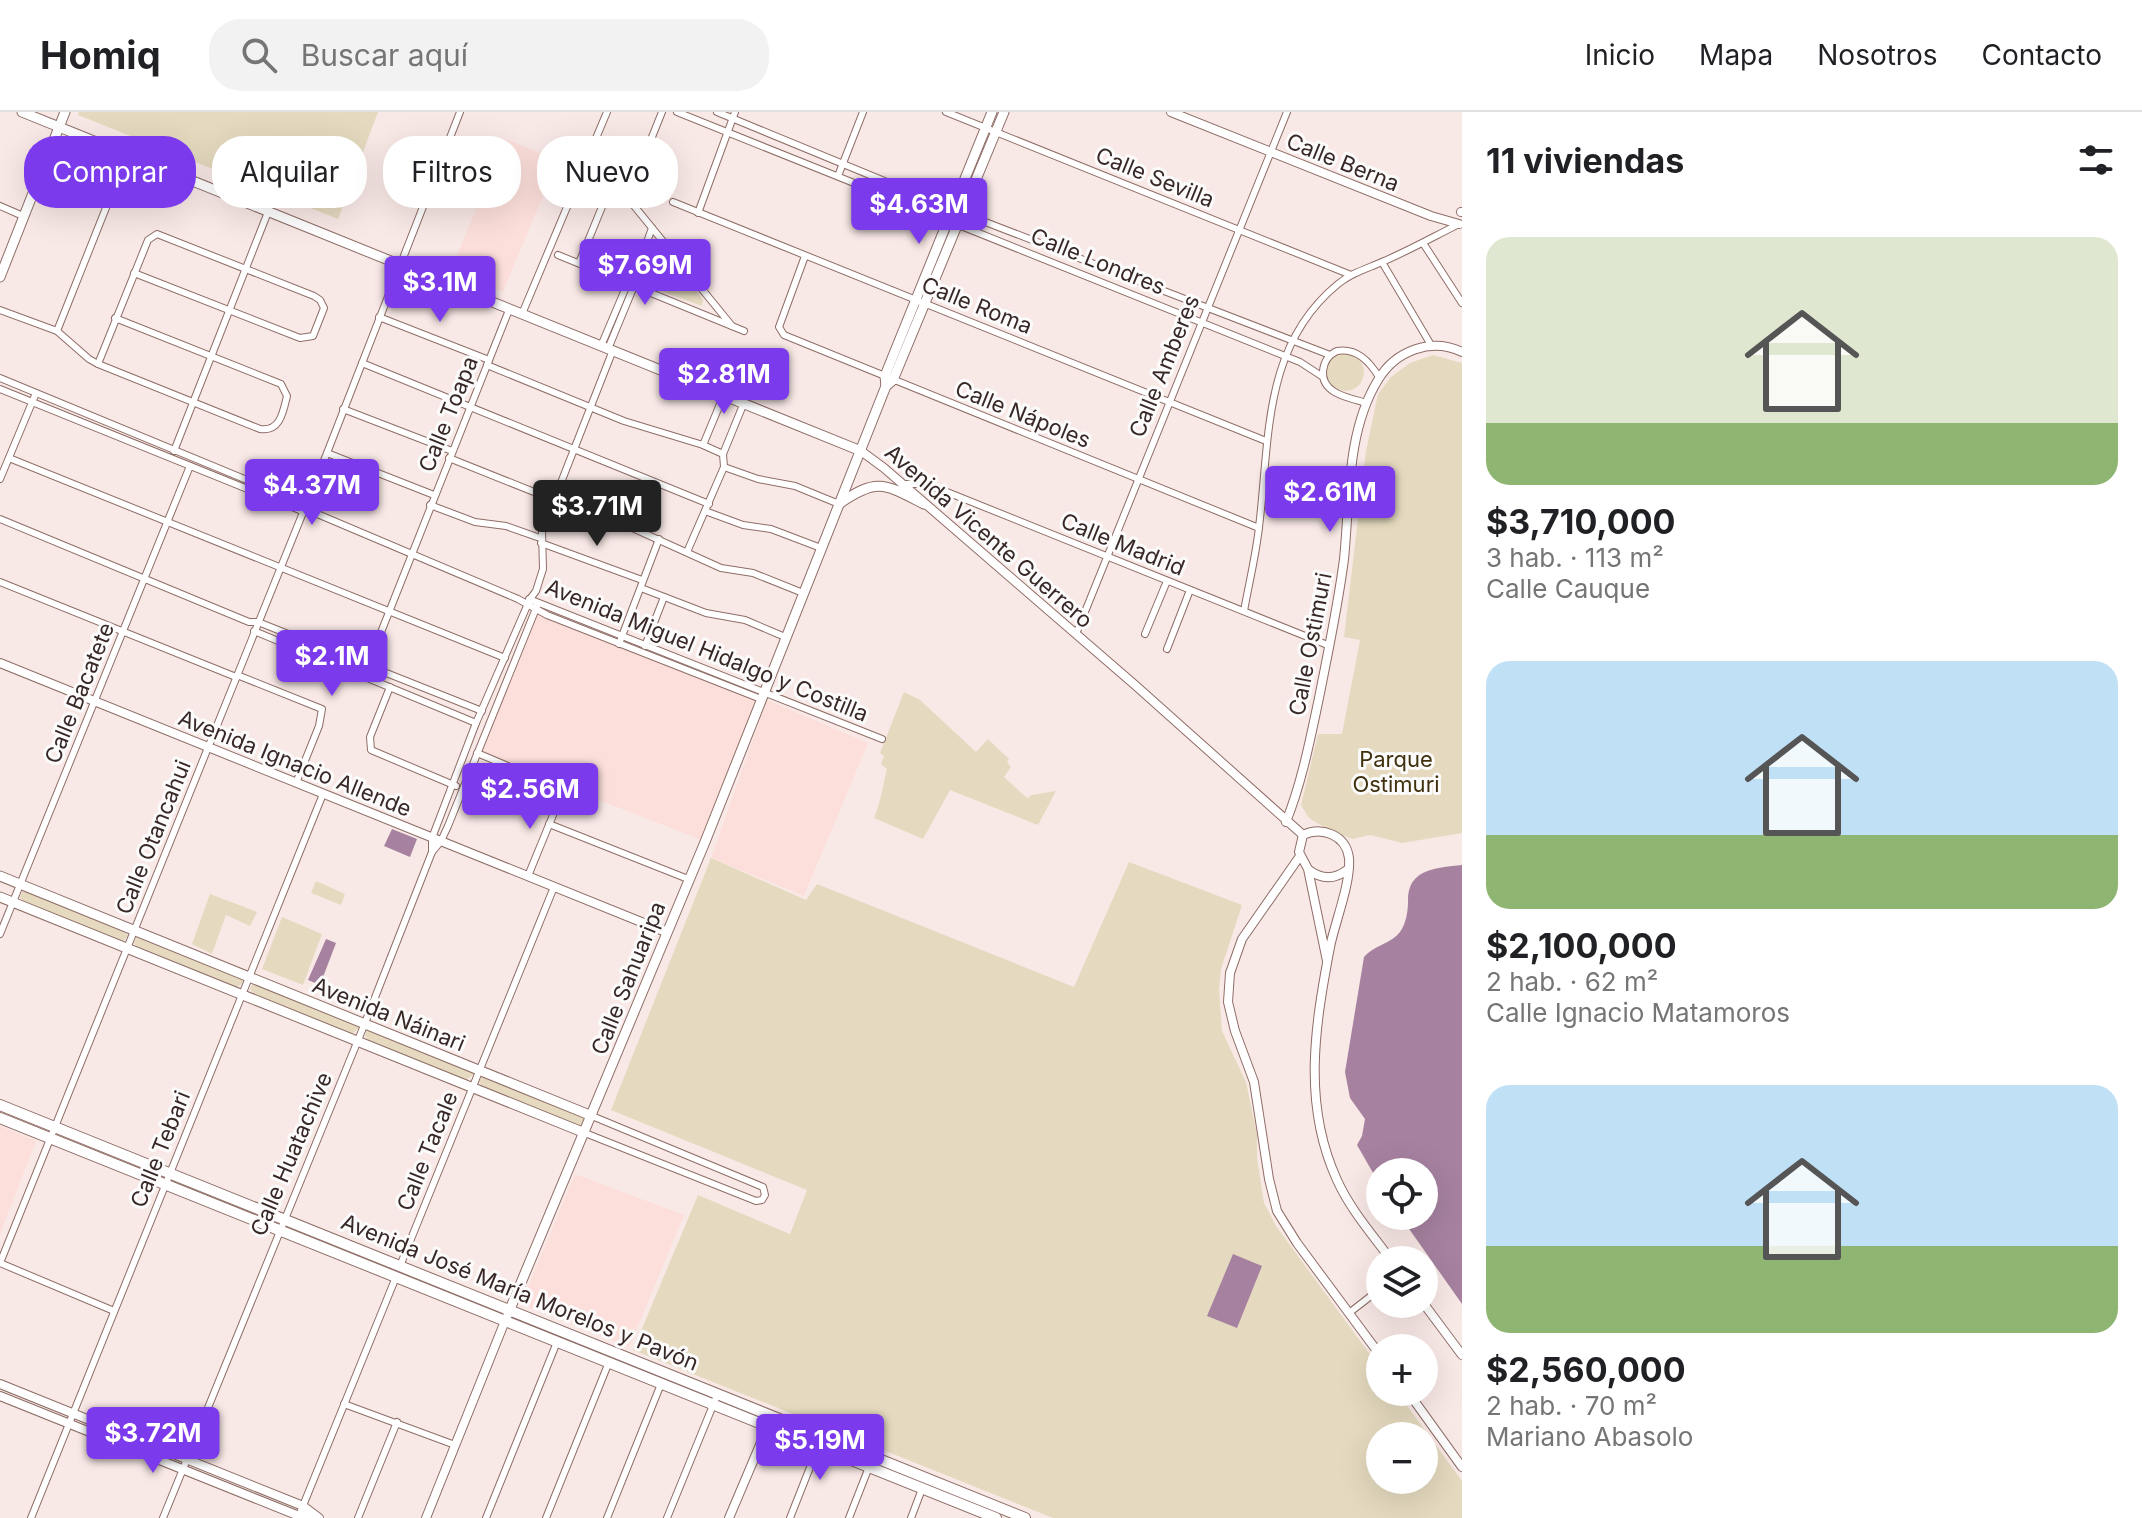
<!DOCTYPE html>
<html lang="es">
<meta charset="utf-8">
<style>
:root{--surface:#fff;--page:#f2f2f2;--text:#202124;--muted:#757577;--line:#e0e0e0;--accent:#7c3aed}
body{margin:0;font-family:Inter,sans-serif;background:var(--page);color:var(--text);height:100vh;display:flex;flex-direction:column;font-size:30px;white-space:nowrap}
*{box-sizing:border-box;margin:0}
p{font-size:26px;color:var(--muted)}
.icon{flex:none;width:44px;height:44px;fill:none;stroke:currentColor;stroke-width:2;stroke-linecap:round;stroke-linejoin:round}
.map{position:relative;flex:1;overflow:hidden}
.side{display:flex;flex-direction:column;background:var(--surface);width:680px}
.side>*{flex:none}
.top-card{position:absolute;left:24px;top:24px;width:760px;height:72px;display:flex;gap:16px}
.fabs{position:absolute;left:1366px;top:1046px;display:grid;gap:16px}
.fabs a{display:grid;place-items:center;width:72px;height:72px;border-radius:50%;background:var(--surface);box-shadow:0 8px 32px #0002;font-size:40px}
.price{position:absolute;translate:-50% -68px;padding:0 18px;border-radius:8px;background:var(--accent);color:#fff;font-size:26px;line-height:52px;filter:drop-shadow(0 2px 4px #0008)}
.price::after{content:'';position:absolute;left:50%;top:48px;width:24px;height:18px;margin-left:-12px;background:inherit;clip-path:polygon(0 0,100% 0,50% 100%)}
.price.current{background:#222;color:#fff}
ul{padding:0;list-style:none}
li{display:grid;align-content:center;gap:16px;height:424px;padding:0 24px}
li span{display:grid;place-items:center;height:248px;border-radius:24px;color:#555}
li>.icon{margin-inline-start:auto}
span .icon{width:144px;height:144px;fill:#fffc;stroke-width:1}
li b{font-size:34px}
h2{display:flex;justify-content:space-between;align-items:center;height:96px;padding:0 24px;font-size:34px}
.chip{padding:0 28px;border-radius:32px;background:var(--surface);box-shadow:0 8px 32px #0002;font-size:28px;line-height:72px}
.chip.current{background:var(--accent);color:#fff}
header{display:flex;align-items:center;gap:48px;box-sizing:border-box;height:112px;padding:0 40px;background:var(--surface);border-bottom:2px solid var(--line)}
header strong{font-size:38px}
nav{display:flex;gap:44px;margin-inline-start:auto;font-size:28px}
.search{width:560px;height:72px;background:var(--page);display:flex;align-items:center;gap:20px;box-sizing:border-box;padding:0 28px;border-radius:32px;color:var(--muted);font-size:30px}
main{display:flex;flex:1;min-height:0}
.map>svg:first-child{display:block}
.built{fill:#fcdfda}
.green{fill:#e5dabf;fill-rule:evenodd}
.water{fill:#a682a0}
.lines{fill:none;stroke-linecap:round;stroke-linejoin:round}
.minor-casing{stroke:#8f6d67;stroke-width:8}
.tertiary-casing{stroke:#8f6d67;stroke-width:10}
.secondary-casing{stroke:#8f6d67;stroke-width:11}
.primary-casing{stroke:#8f6d67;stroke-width:12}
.minor{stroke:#fff;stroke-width:6}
.tertiary{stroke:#fff;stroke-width:8}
.secondary{stroke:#fff;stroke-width:9}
.primary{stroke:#fff;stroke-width:10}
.labels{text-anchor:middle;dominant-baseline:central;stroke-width:6;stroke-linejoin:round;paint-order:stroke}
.street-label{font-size:22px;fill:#372826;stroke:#fbfbfb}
.park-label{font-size:22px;fill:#3f310d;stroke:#fbfbfb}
</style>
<header>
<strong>Homiq</strong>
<div class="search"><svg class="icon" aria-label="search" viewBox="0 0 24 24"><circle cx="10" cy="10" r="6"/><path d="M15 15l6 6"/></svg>Buscar aquí</div>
<nav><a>Inicio</a><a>Mapa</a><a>Nosotros</a><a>Contacto</a></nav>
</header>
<main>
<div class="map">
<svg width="1462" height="1406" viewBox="0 0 1462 1406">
<rect width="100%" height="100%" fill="#f9e9e6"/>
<g class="built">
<path d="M505 27 558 48 503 180 451 158Z"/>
<path d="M530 493 750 586 763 581 704 729 481 642 535 509Z"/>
<path d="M767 588 868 631 804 784 711 746Z"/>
<path d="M0 1014 36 1029 0 1122Z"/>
<path d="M575 1062 684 1103 629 1235 521 1192Z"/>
</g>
<g class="green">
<path d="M79 0H378L338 107 78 3Z"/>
<path d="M657 129 703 188 702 194 641 172Z"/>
<circle cx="1345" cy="260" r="19"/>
<path d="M1433 243 1462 251V721L1402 731 1370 723 1353 727 1332 720 1309 706 1301 693 1318 622H1342L1360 528 1344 525 1366 339 1378 282 1391 265 1410 251Z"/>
<path d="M904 580 920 588 976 640 988 627 1009 647 1007 650 1011 655 1004 665 1027 686 1032 683 1056 679 1038 713 950 678 923 727 874 706C881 689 883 673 887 657L881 652 884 644 880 641Z"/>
<path d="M711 746 806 788 817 772 1074 875 1129 750 1242 793 1221 857 1219 878 1222 919 1246 970 1257 1023V1046L1264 1091 1276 1114 1380 1256V1280H1397L1462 1369V1406H1053L633 1238 698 1083 790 1122 807 1078 611 998ZM1380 1324H1424V1368H1380Z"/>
<path d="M316 769 345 782 341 793 311 781Z"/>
<path d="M26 779 123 818 129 824 122 830 24 791 20 785 22 780Z"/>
<path d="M210 782 257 800 250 814 226 803 212 842 192 832Z"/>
<path d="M282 805 322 822 303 873 262 857Z"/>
<path d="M141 824 242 867 244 870 236 876 138 837 134 831 137 825Z"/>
<path d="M253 871H256L358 913 359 916 352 922 343 920 254 883 250 877Z"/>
<path d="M371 917 472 959 474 962 466 968 458 966 369 929 365 924 367 918Z"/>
<path d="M485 964 587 1006 586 1013 581 1015 483 976 479 970 482 965Z"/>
</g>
<g class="water">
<path d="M392 717 417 727 410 745 384 734Z"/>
<path d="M1462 753V1192L1400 1104H1424V1060H1380V1073L1357 1033 1362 1024 1365 1007 1350 986 1345 960 1364 845C1374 833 1391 832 1400 820 1406 812 1408 799 1408 790 1407 756 1437 756 1462 753Z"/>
<path d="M326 827 336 831 320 873 308 868Z"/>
<path d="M1233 1142 1262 1154 1237 1216 1207 1204Z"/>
</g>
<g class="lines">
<defs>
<g id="minor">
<path d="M677 0 1300 250 1323 265"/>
<path d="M717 0 962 101 1330 243"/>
<path d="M946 0 1351 163"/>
<path d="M642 50 662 0"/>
<path d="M604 54 613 68 732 214"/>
<path d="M838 64 863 0"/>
<path d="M673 90 1266 329"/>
<path d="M0 94 23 104"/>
<path d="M698 101 735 0"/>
<path d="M1423 131 1462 191"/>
<path d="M558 143 744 219"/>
<path d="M805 144 779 215 784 223 1259 416"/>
<path d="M1382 150 1431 233"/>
<path d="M579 151 613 68"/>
<path d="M0 198 57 219 89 247 98 252 260 317C280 320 283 301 287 284L281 272 115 206"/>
<path d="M522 202 607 0"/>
<path d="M379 205 489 248"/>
<path d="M57 219 127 43"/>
<path d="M601 234 629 168"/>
<path d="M608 237 634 174 635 163 652 116"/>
<path d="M362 251 709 392"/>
<path d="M98 252 148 128 157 122 314 184 320 188 324 196 313 224 300 226 134 161"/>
<path d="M487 253 624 309 703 333 723 342"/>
<path d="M0 266 305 392 315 401"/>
<path d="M0 277 302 399 315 401 518 487 547 503 761 587"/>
<path d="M1367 291C1350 286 1321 282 1323 259 1324 249 1328 243 1337 239 1357 236 1369 249 1379 265"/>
<path d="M343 297 452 339"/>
<path d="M703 333 723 285"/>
<path d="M174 339 268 100"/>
<path d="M327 341 434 383"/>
<path d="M9 346 505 546"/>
<path d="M449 346 554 388"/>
<path d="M724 355 758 367 795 374 839 392"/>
<path d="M0 367 36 281"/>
<path d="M901 372H922L942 378 1330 534"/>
<path d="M557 382 721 456 753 461 803 481"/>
<path d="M430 393 475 410 506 414 540 426"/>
<path d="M705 399 743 413 771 417 821 436"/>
<path d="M0 407 249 510H258L482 599"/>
<path d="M541 431 642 468"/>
<path d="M687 440 724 355 723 342 743 293"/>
<path d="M0 470 236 565"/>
<path d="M641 476 706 501 745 508 785 525"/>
<path d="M529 487 882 627"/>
<path d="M1244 499C1249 471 1256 443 1259 415 1270 328 1262 234 1338 172 1351 161 1366 157 1382 150 1408 139 1433 125 1459 112"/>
<path d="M254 519 476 611"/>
<path d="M1076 522 1287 0"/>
<path d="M1145 522 1167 469"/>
<path d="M619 532 659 427"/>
<path d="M645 534 664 485"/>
<path d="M1167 537 1190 478"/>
<path d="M368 553 509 198"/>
<path d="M237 563 322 597 319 614 296 671"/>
<path d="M390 575 370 625 371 638 456 674"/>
<path d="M477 641 560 676V686L528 764"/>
<path d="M549 712 688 767"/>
<path d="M432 740 441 729 448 714 537 494"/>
<path d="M0 822 190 354"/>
<path d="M585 1021 756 1089 762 1088 765 1083 763 1075 592 1004"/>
<path d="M0 1151 327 341 460 0"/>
<path d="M0 1151 114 1199"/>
<path d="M400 1154 554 775"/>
<path d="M1349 1201 1380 1177"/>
<path d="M344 1292 455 1333"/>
<path d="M31 1406 323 682"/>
<path d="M163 1406 365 911 432 740V726L476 611 530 487 536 479 543 457 542 419 613 238"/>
<path d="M298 1406 396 1165"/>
<path d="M358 1406 397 1310"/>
<path d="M486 1406 557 1230"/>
<path d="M546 1406 609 1250"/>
<path d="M607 1406 661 1272"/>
<path d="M667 1406 718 1281"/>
<path d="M790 1406 818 1335"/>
<path d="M849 1406 869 1355"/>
<path d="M911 1406 922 1377"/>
</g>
<g id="tertiary">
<path d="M1171 0 1431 104 1459 112"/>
<path d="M1461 100H1462"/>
<path d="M861 339 884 356 1135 573 1303 723"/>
<path d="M0 551 666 820"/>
<path d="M1286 710C1302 670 1310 628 1319 586 1328 540 1338 494 1344 447 1350 389 1346 320 1378 268 1395 239 1431 225 1462 240"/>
<path d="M1300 744 1242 827 1230 861 1228 890 1235 919 1254 970 1269 1067 1277 1099 1297 1131 1380 1243"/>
<path d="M1309 758C1321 767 1334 768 1347 758"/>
<path d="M1327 849 1308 757 1299 740 1303 723C1322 714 1346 723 1349 746 1351 771 1335 810 1330 835 1315 914 1302 992 1337 1068 1350 1097 1372 1122 1391 1148"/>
<path d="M1424 1192 1462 1243"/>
<path d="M0 1272 303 1394 319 1406"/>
<path d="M1408 1280 1462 1355"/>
<path d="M0 1284 299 1404 312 1403"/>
<path d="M426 1406 505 1209"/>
<path d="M729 1406 768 1314"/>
</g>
<g id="secondary">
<path d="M22 0 861 339"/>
<path d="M0 165 65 0"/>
<path d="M886 274 885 264 891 249 992 0"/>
<path d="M839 392C877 365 885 372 924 392"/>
<path d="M0 764 592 1004"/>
<path d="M0 785 585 1021"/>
<path d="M508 1202 705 730 886 274 893 268 1004 0"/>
</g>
<g id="primary">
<path d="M0 993 1025 1406"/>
<path d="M0 1006 996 1406"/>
</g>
</defs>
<use href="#minor" class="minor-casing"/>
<use href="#tertiary" class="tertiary-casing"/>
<use href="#secondary" class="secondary-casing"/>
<use href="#primary" class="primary-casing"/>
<use href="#minor" class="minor"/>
<use href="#tertiary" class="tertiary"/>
<use href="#secondary" class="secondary"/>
<use href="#primary" class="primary"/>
</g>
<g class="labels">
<g class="street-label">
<text transform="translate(1343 50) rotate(22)">Calle Berna</text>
<text transform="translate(1155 65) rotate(22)">Calle Sevilla</text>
<text transform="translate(1098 149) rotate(22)">Calle Londres</text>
<text transform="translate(977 193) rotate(22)">Calle Roma</text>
<text transform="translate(1164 254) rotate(-68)">Calle Amberes</text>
<text transform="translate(448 302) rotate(-68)">Calle Toapa</text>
<text transform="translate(1023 302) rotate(22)">Calle Nápoles</text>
<text transform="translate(989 424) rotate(41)">Avenida Vicente Guerrero</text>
<text transform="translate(1123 432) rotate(22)">Calle Madrid</text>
<text transform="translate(1310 532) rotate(-79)">Calle Ostimuri</text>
<text transform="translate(707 538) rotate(22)">Avenida Miguel Hidalgo y Costilla</text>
<text transform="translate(79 581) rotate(-68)">Calle Bacatete</text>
<text transform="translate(295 651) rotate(22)">Avenida Ignacio Allende</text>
<text transform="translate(153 725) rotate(-68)">Calle Otancahui</text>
<text transform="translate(628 866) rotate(-68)">Calle Sahuaripa</text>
<text transform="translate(389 902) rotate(22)">Avenida Náinari</text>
<text transform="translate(160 1037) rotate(-68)">Calle Tebari</text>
<text transform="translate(427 1039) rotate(-68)">Calle Tacale</text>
<text transform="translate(291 1042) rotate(-67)">Calle Huatachive</text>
<text transform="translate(520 1180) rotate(22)">Avenida José María Morelos y Pavón</text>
</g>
<g class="park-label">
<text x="1396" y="647">Parque<tspan x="1396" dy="25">Ostimuri</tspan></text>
</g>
</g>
</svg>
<div class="fabs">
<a><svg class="icon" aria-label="locate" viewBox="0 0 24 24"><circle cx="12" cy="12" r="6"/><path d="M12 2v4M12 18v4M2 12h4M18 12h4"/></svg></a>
<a><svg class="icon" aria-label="layers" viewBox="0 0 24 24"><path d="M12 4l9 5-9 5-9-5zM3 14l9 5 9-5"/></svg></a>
<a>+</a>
<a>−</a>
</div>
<b class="price" style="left:919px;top:134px">$4.63M</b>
<b class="price" style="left:645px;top:195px">$7.69M</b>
<b class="price" style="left:440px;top:212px">$3.1M</b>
<b class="price" style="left:724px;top:304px">$2.81M</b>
<b class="price" style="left:312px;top:415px">$4.37M</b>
<b class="price" style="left:1330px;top:422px">$2.61M</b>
<b class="price current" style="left:597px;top:436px">$3.71M</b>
<b class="price" style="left:332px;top:586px">$2.1M</b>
<b class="price" style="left:530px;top:719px">$2.56M</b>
<b class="price" style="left:153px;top:1363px">$3.72M</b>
<b class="price" style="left:820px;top:1370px">$5.19M</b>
<div class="top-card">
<a class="chip current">Comprar</a>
<a class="chip">Alquilar</a>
<a class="chip">Filtros</a>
<a class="chip">Nuevo</a>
</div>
</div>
<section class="side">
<h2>11 viviendas<svg class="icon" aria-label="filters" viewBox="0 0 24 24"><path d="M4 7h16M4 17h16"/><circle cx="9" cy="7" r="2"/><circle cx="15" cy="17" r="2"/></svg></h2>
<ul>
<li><span style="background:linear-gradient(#dfe7d0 75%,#8fb573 0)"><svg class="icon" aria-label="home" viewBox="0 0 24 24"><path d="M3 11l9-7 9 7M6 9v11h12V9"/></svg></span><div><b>$3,710,000</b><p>3 hab. · 113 m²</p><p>Calle Cauque</p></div></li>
<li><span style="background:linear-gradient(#bfe0f5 70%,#8fb573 0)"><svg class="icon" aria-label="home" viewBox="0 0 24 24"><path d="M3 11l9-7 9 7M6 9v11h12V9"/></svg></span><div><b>$2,100,000</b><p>2 hab. · 62 m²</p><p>Calle Ignacio Matamoros</p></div></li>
<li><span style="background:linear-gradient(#bfe0f5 65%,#8fb573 0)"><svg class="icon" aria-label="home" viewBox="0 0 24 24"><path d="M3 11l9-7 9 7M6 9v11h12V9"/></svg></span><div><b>$2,560,000</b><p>2 hab. · 70 m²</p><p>Mariano Abasolo</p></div></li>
</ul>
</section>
</main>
